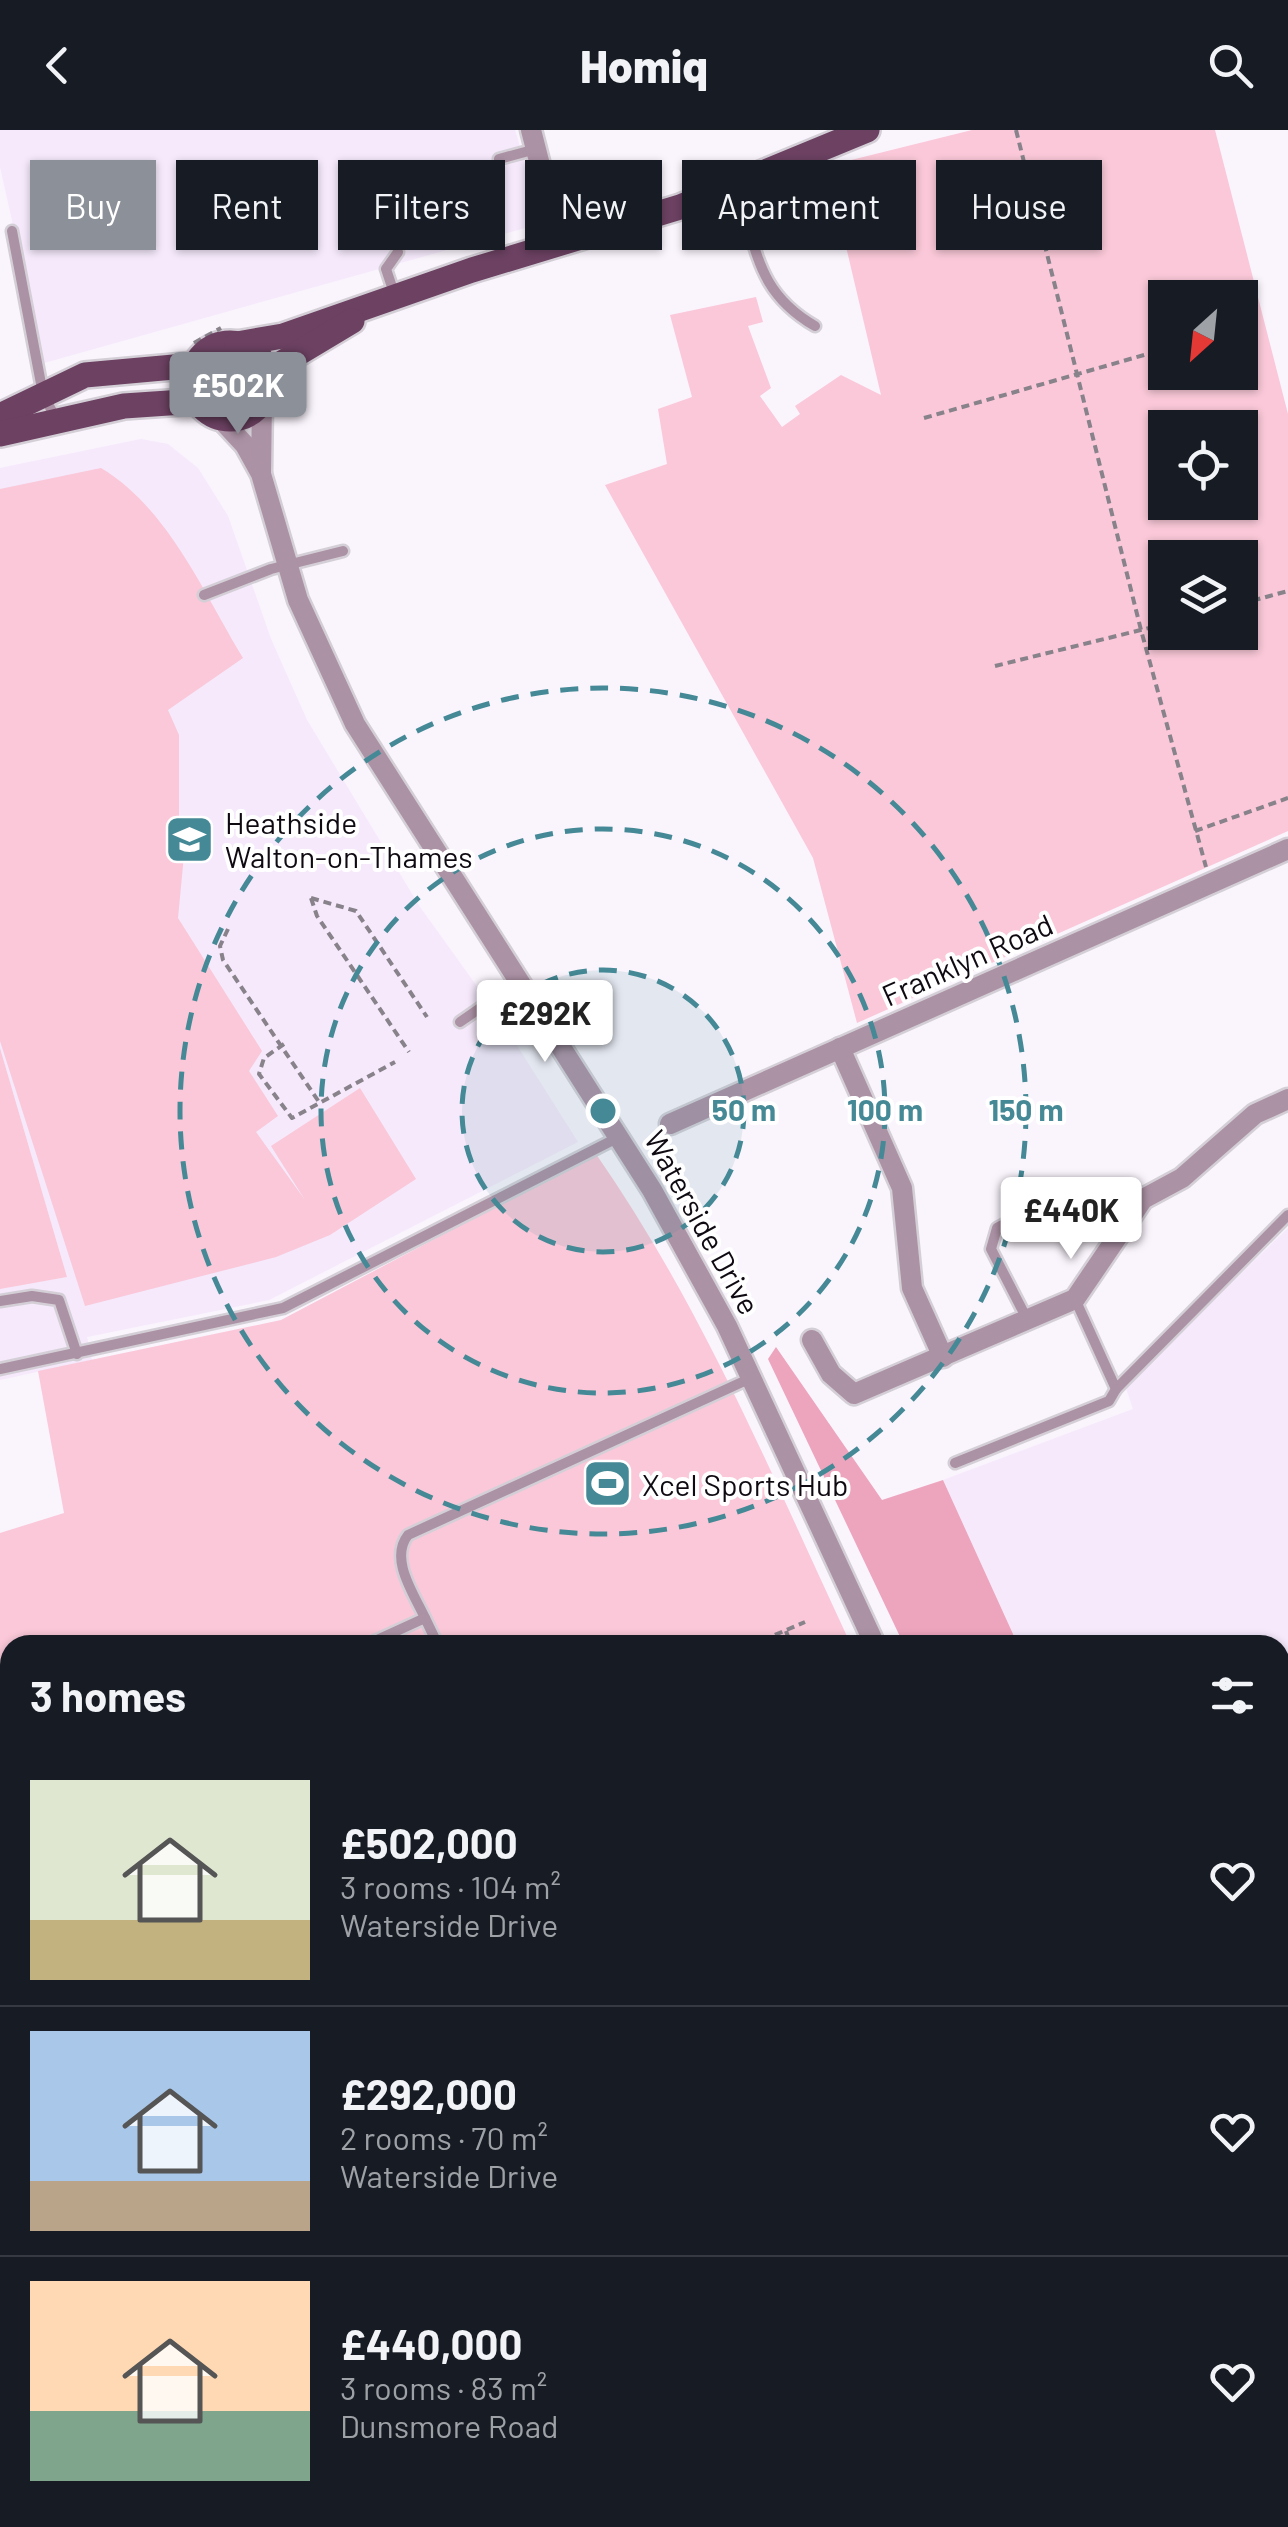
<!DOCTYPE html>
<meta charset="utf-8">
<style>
:root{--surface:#171b24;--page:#20242c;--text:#f1f3f6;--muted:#9ea1a6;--line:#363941;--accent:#8c9099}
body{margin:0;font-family:Barlow,sans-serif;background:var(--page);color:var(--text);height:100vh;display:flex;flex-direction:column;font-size:38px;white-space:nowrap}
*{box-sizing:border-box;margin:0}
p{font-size:32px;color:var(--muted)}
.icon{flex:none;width:55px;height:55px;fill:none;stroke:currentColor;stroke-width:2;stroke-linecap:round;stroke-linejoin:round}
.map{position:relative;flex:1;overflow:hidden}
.details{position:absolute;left:0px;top:1505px;width:1290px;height:892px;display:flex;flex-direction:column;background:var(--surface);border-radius:30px 30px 0 0;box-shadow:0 2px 8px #0004}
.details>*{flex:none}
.top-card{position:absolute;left:30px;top:30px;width:1230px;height:90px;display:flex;gap:20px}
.needle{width:65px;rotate:207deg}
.buttons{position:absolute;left:1148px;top:150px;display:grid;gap:20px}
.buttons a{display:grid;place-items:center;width:110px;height:110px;border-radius:0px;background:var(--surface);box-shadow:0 2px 8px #0004;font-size:50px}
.price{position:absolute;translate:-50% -85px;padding:0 22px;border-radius:10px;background:#fff;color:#222;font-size:32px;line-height:65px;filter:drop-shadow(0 2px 5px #0008)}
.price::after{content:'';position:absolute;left:50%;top:60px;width:30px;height:22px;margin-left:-15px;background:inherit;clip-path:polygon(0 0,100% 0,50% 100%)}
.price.current{background:var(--accent);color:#fff}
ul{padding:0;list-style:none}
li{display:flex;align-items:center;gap:30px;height:250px;padding:0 30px}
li+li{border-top:2px solid var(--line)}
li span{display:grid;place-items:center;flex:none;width:280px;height:200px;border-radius:0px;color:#555}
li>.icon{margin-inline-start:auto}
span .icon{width:120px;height:120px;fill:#fffc;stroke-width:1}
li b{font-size:42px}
h2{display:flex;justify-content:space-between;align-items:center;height:120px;padding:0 30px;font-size:42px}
.tag{padding:0 35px;border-radius:0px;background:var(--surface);box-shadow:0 2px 8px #0004;font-size:35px;line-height:90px}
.tag.current{background:var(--accent);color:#fff}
header{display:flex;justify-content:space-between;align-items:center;height:130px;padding:0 30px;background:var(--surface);font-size:45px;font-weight:800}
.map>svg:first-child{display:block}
.built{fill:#f5e9fb}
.green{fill:#fac8d8;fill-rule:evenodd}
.forest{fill:#eda5bd}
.water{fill:#8b9ad6;stroke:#666f9b;stroke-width:2.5}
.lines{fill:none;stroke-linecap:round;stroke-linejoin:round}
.lane-casing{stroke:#d4cfd7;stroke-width:15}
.street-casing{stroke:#d4cfd7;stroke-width:25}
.primary-casing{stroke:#d4cfd7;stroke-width:30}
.path{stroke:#88828a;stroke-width:4;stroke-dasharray:8 5;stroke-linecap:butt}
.lane{stroke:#ac92a5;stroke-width:10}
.street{stroke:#ac92a5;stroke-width:20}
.primary{stroke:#6c4162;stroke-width:25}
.ring{fill:none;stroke:#448995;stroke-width:5;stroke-dasharray:18 12}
.labels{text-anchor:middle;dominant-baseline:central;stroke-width:8;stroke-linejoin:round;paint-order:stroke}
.poi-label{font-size:30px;fill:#0f0a11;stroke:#fff;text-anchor:start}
.street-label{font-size:30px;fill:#0f0a11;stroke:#fff}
.centre{fill:#448995;stroke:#fff;stroke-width:5}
.ring-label{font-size:30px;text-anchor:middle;font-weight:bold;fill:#448995;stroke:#fff;stroke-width:8;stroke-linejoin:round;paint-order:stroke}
</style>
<header><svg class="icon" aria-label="back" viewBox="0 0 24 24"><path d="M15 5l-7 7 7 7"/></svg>Homiq<svg class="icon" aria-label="search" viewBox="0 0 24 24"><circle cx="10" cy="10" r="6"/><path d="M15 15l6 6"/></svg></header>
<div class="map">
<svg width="1288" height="2397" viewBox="0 0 1288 2397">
<rect width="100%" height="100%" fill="#faf4fd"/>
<g class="built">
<path d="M0 0H515L543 93 44 233 0 37Z"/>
<path d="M141 309 168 314 198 338 228 386 271 509 307 590 420 777 499 887 578 1012 269 1170 87 1207 92 1230 0 1250V1158L67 1147 0 918V338Z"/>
<path d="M1288 1098V1874L1280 1879V1515H1018L943 1350 1133 1279 1125 1255Z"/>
<path d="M1280 2221 1288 2237V2350L1280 2354Z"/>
<path d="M1012 2388H1201L1179 2397H1018Z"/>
</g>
<g class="green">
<path d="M972 0H1215L1288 284V701L857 893 813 728 605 355 667 334 658 279 692 267 670 185 756 167 763 192 748 196 771 258 760 266 782 297 800 284 795 276 841 245 881 265 827 36ZM1165 168H1240V242H1165ZM1165 298H1240V372H1165ZM1165 428H1240V502H1165Z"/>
<path d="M101 338C168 378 203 462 243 528L168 580 179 605V696L184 725 178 788 262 921 249 941 278 986 256 1002 305 1070 271 1016 360 958 416 1049 330 1105 276 1127 85 1176 0 911V359Z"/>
<path d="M0 918 67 1147 0 1159Z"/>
<path d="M596 1024C702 1176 773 1348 851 1515H10V2388H328L300 2397H0V1403L64 1383 38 1241 281 1190Z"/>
<path d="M395 2388H469L454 2396H402Z"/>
</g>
<g class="forest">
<path d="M776 1217 882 1370 943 1350 1018 1515H904L768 1229Z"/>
<path d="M469 2388H548L533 2397H402L454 2396Z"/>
</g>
<g class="water">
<path d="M1288 1933V2141H1280V1938Z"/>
<path d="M1288 2355V2397H1189L1211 2388H1280V2358Z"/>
<path d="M548 2388H808L794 2397H533Z"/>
</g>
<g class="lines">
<defs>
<g id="lane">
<path d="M499 29 536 19"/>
<path d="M735 55C758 115 753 160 815 196"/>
<path d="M12 101 43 264 57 291"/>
<path d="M395 166 386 139 398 122"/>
<path d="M204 465 271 439 343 421"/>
<path d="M460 892 519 851"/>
<path d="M1023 1084 997 1098 991 1119 1027 1189"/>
<path d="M1075 1169 1116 1259 1288 1085"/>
<path d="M0 1171 32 1166 59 1170 77 1224"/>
<path d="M0 1239 283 1178 621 1006"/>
<path d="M955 1333 1109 1271 1116 1259"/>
<path d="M425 1488C414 1464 389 1429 408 1405L751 1248"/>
<path d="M366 1515 425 1488 438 1515"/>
<path d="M1280 1851 1288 1846"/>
<path d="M1106 2388 1110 2397"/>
</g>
<g id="street">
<path d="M531 0 560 113"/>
<path d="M219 287 245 315 261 344 298 470 355 594 652 1060 727 1196 875 1515"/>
<path d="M261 342 262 271"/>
<path d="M840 918 902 1058 912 1158 943 1227"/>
<path d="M670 994 1288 719"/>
<path d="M812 1210 831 1244 854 1264 1075 1169 1143 1069 1182 1048 1255 984 1288 969"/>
<path d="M326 2397 354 2388"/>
</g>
<g id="primary">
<circle cx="230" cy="251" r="38"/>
<path d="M237 214 283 206 472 140 680 77 867 0"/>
<path d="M267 242 352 191"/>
<path d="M0 286 85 245 196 235"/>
<path d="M0 304 124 276 198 271"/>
</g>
</defs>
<use href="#lane" class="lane-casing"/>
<use href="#street" class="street-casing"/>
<use href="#primary" class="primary-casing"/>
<g class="path">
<path d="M1016 0 1141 500 1206 737"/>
<path d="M194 213 221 198"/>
<path d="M283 277 290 253"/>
<path d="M924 288 1165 219"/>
<path d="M1240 474 1288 461"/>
<path d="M995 536 1165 494"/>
<path d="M1195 701 1288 668"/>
<path d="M311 768 317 786 409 922"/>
<path d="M311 768 356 781 427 887"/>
<path d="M228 799 220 816 223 830 319 972"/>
<path d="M284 914 264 928 259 944 292 988 395 932"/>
<path d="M786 1501 791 1515"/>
<path d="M763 1510 805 1492"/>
<path d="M1280 1887 1288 1882"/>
<path d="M1280 1922 1288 1918"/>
<path d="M171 2388 175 2397"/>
<path d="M1012 2388 1018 2397"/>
<path d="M527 2397 540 2388"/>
<path d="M909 2397 921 2388"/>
</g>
<use href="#lane" class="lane"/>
<use href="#street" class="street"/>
<use href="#primary" class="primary"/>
</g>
<circle cx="603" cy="981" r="141" fill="#448995" fill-opacity=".12"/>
<g class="ring">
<circle cx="603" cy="981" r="141"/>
<circle cx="603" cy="981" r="282"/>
<circle cx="603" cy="981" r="423"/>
</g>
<defs>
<symbol id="school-square" viewBox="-11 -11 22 22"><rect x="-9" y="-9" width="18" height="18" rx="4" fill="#448995" stroke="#fff"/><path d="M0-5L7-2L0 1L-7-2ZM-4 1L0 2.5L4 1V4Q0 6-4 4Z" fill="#fff"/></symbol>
<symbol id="stadium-square" viewBox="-11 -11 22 22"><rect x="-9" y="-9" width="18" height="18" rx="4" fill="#448995" stroke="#fff"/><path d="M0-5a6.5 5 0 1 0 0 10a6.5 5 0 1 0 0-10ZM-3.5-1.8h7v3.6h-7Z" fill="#fff"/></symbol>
</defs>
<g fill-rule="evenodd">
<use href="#school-square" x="162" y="682" width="55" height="55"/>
<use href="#stadium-square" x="580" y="1326" width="55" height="55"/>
</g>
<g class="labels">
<g class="poi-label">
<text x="225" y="692">Heathside<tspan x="225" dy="34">Walton-on-Thames</tspan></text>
<text x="642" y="1354">Xcel Sports Hub</text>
</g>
<g class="street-label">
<text transform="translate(967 829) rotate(-24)">Franklyn Road</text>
<text transform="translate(703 1092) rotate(61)">Waterside Drive</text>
</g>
</g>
<circle cx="603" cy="981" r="15" class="centre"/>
<g class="ring-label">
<text x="744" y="991">50 m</text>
<text x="885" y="991">100 m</text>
<text x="1026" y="991">150 m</text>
</g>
</svg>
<div class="buttons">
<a><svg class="needle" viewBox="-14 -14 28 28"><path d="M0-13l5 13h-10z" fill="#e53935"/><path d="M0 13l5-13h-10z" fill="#9ea1a6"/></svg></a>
<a><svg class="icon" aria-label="locate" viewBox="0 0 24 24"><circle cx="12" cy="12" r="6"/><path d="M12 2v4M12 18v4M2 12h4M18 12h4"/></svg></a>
<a><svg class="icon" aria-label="layers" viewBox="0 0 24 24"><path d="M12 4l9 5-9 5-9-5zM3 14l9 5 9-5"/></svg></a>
</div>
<b class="price current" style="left:238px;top:307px">£502K</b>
<b class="price" style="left:545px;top:935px">£292K</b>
<b class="price" style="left:1071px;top:1132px">£440K</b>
<div class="top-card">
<a class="tag current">Buy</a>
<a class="tag">Rent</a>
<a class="tag">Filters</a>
<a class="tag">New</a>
<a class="tag">Apartment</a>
<a class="tag">House</a>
</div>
<section class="details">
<h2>3 homes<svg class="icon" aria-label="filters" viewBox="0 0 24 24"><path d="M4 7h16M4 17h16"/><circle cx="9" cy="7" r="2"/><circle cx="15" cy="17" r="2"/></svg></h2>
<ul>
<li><span style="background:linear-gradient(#dfe7d0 70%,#c2b280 0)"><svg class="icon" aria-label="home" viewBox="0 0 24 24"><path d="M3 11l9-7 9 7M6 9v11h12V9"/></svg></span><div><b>£502,000</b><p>3 rooms · 104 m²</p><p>Waterside Drive</p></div><svg class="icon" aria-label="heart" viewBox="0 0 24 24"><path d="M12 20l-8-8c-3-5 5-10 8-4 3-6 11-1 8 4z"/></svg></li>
<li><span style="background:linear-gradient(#a9c7e8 75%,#b9a48a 0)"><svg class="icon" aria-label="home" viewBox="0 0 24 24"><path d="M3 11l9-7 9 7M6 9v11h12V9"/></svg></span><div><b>£292,000</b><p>2 rooms · 70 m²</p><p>Waterside Drive</p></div><svg class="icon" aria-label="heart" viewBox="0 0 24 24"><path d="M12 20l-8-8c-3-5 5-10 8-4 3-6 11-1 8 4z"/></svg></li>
<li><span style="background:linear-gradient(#ffd9b3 65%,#7fa58c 0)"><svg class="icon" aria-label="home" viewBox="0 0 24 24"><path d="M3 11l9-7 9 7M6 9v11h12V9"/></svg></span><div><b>£440,000</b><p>3 rooms · 83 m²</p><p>Dunsmore Road</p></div><svg class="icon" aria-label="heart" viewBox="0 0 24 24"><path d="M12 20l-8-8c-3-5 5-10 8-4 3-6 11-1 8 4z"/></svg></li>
</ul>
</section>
</div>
